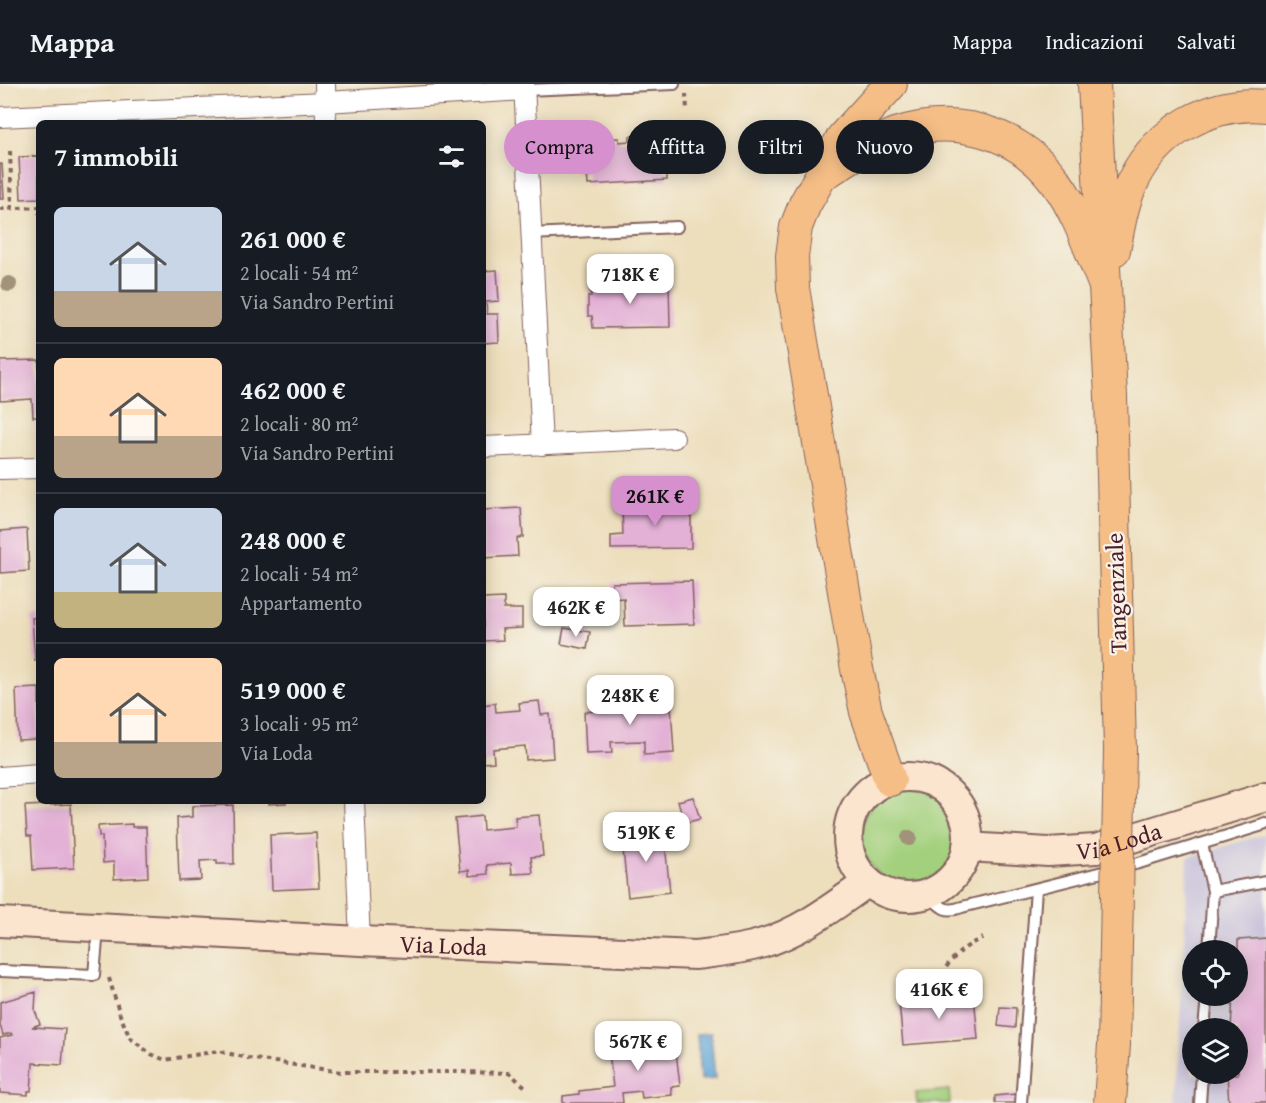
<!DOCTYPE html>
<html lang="it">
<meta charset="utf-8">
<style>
:root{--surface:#171b24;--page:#242831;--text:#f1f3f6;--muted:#9ea1a6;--line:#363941;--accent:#d690ce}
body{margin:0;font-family:"Gentium Book Plus",serif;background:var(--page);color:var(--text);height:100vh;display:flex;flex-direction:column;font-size:22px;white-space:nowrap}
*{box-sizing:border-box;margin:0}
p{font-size:20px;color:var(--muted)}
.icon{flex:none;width:33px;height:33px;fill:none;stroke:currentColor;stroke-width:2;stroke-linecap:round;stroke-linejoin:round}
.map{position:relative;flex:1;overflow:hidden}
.side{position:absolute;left:36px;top:36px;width:450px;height:684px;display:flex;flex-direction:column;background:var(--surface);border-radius:9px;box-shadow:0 3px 15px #0003}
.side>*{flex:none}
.guide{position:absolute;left:504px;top:36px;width:570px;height:54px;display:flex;gap:12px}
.fabs{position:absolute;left:1182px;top:856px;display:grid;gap:12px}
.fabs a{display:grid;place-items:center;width:66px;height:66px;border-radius:50%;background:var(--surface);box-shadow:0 3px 15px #0003;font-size:30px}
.price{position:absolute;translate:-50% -51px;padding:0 14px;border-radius:12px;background:#fff;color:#222;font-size:20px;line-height:39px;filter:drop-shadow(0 2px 3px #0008)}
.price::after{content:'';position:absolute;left:50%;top:36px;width:18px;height:14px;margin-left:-9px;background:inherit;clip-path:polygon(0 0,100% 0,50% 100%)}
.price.on{background:var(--accent);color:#111}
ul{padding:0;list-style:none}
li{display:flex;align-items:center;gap:18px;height:150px;padding:0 18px}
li+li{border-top:2px solid var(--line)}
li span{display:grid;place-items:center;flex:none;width:168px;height:120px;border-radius:9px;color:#555}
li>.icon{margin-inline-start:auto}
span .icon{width:72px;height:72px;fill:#fffc;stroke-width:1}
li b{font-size:26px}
h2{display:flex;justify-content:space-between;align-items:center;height:72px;padding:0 18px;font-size:26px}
.tag{padding:0 21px;border-radius:27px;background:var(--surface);box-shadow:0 3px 15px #0003;font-size:21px;line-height:54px}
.tag.on{background:var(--accent);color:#111}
header{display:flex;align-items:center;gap:36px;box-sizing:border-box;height:84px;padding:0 30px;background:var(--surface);border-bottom:2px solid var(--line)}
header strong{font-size:28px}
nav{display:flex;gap:33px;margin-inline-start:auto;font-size:21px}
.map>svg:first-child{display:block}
.industrial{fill:#c6c0da;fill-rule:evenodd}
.green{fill:#a3d07d;stroke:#767854;stroke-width:1.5}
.water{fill:#60a5d5;stroke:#556280;stroke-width:1.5}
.building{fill:#e3b0d6}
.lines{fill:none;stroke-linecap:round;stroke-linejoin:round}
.lane-casing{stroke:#83625e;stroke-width:14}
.street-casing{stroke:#83625e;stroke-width:22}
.secondary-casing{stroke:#83625e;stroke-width:32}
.primary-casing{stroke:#83625e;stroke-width:34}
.path{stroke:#83625e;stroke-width:4;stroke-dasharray:4.5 4.5;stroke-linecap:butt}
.lane{stroke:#fff;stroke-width:10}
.street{stroke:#fff;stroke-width:20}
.secondary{stroke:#fbe5cf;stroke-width:28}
.primary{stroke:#f5be86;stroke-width:32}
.primary-bridge-casing{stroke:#83625e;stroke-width:34;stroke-linecap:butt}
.primary-bridge{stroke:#f5be86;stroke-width:32}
.tree{fill:#a2927a}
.labels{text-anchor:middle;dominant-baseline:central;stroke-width:4.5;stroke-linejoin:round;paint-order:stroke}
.street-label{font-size:24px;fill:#4a1f2b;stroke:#f7f3e8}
</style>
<header>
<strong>Mappa</strong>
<nav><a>Mappa</a><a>Indicazioni</a><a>Salvati</a></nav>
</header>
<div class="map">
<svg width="1266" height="1019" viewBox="0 0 1266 1019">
<rect width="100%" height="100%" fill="#f7f3e8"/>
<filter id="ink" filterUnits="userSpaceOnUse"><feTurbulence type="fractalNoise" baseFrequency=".0167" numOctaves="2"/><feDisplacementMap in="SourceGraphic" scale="12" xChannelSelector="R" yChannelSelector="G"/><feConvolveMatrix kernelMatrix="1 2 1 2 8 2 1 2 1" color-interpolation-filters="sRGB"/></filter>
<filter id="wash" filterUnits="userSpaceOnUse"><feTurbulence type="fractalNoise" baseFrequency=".008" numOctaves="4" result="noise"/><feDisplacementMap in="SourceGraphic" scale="24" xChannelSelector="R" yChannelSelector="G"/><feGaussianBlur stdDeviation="1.35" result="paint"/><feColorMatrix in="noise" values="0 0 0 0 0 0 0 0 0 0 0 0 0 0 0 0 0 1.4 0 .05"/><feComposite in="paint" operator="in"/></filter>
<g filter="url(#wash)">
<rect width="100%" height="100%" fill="#eddebc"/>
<path class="industrial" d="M1266 750V1019H1176L1188 773ZM1192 867H1238V912H1192ZM1192 945H1238V990H1192Z"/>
<g class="green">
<circle cx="909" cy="752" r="48"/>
<path d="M949 1006 950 1019H917L916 1009Z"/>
</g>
<path class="water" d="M711 949 715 995 700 996 697 950Z"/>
<g id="blocks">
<g class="building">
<path d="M646 51V58L665 56 667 96 588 101 587 88 578 89V76L583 75 582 63 600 62 599 55 619 54V58L630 57V52Z"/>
<path d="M39 72V114L21 115 19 73Z"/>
<path d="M0 80H2L4 115H0Z"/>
<path d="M497 186 499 217 486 218 487 230H498L499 258 483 259V187Z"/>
<path d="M607 195H626L627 199 669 198 670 243 593 244 592 232H588V212H591L590 200 608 199Z"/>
<path d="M39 276V333H33L32 315 0 317V277Z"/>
<path d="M691 419V464L611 465V452L623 451 622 420Z"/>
<path d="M521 424 523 453 517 454 518 472 483 474V426Z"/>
<path d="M27 445 29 487 0 489V447Z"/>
<path d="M692 497 694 540 625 542 624 514 612 515V499Z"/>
<path d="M504 514V525H522V544L502 545 503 556 483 557V515Z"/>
<path d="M39 533V577H35L32 534Z"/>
<path d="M564 544 590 548 587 565 561 560Z"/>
<path d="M39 604V655L18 656 16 605Z"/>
<path d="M612 613 613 623 641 621 640 614 658 613 659 622H671L674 669 644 671V657L611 658 612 669 586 670 584 628 597 627 596 614Z"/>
<path d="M539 617 541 631 550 630 553 674 526 676 525 662 493 665 494 678 483 679V621L495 619 496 628 520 626 519 619Z"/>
<path d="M693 713 700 735 684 739 678 717Z"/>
<path d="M269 717H286V719L269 720Z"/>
<path d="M71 720 74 784 33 786 31 752H27L25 722Z"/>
<path d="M233 721 234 780H217V776L200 777 201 796 179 797 177 734 192 733V722Z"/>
<path d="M539 731 543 772 531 773 533 789 512 790 511 779 487 781 488 790 469 792V786L460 787 455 735 482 732 483 746 516 743 515 733Z"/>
<path d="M132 740V743H146L148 793 114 795V778L103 779 102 752H99L98 742Z"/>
<path d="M663 741 670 808 628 813 621 747 638 746 639 754 650 753 649 743Z"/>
<path d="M316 749 319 804 272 806 270 751Z"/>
<path d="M1266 854V1019H1229L1227 990H1238V945H1231L1233 912H1238V856Z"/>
<path d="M36 908 35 927 40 940 32 943 65 945 62 981 33 979 31 1007H28V1011L0 1009V954L12 951 11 949 3 951 0 941V918Z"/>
<path d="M974 911 978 955 903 961 899 918Z"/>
<path d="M1000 923 1016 924 1015 944 998 942Z"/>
<path d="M674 950 680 1002 671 1003 672 1011 642 1014 641 1007 622 1009 623 1019H563V1012L579 1010V1007L613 1003 609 968 633 965 632 955Z"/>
<path d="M1015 1010 1016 1019H995V1012Z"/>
</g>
</g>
</g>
<g filter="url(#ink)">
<use href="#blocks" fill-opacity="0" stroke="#83625e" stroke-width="1.5"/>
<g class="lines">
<defs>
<g id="lane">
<path d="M525 6 674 0"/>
<path d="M531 150 677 143"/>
<path d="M1202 760 1213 807 1209 867"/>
<path d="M1213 807 1266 797"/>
<path d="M928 810C940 822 944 830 962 823L1139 779 1266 740"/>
<path d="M0 887 94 891 98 845"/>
<path d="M1204 945 1207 912"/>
<path d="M1021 1019 1036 805"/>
<path d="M1200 1019 1202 990"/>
</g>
<g id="street">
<path d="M325 0 326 39"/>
<path d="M524 0 542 361"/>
<path d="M0 33 326 18 525 6"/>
<path d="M483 363 674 354"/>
<path d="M0 385 39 384"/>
<path d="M0 693 39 690"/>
<path d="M354 717 360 857"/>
</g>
<g id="secondary">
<circle cx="908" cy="753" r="60"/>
<path id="s1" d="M967 763 1048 768 1096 765 1266 713"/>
<path id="s2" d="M0 838 360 857 696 871C718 868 740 866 760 860 801 848 834 822 868 798"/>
</g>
<g id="primary">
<path d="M1094 0 1111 312"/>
<path d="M824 90C840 80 855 69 871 61 935 26 1012 39 1056 98 1078 128 1091 168 1105 202"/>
<path d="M1114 166C1119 143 1122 117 1134 95 1158 47 1212 16 1266 22"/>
<path d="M890 696 866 628 857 585 793 204 792 172 796 143 805 120 843 53 891 0"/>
</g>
</defs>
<use href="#lane" class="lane-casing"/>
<use href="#street" class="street-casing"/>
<use href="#secondary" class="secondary-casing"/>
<use href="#primary" class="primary-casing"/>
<g class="path">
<path d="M686 10 687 26"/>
<path d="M10 67 12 124"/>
<path d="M0 125 39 123V130"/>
<path d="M109 894 120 931 130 954 151 970 165 976 218 967 248 974 341 988H460L509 989 528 1005"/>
<path d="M930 915C938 889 957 864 983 854"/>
</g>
<use href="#lane" class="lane"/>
<use href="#street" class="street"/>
<use href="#secondary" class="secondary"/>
<use href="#primary" class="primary"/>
<defs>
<path id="primary-bridge" d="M1110 1019 1114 960 1120 665 1111 312"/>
</defs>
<use href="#primary-bridge" class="primary-bridge-casing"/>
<use href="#primary-bridge" class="primary-bridge"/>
</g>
<g class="tree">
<circle cx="9" cy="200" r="8"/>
<circle cx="909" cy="754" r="8"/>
</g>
</g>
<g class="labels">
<g class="street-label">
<text transform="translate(1116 509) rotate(-92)">Tangenziale</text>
<text stroke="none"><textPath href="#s1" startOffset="153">Via Loda</textPath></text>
<text stroke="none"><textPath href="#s2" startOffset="444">Via Loda</textPath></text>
</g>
</g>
</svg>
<div class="fabs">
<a><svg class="icon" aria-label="locate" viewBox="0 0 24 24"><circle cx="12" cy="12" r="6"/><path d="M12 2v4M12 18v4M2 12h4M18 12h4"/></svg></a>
<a><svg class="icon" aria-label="layers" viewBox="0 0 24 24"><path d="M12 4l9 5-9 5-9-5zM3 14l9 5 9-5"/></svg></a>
</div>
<b class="price" style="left:630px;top:221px">718K €</b>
<b class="price on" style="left:655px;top:443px">261K €</b>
<b class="price" style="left:576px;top:554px">462K €</b>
<b class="price" style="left:630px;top:642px">248K €</b>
<b class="price" style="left:646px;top:779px">519K €</b>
<b class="price" style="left:939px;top:936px">416K €</b>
<b class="price" style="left:638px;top:988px">567K €</b>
<div class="guide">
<a class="tag on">Compra</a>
<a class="tag">Affitta</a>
<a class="tag">Filtri</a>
<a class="tag">Nuovo</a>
</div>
<section class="side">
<h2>7 immobili<svg class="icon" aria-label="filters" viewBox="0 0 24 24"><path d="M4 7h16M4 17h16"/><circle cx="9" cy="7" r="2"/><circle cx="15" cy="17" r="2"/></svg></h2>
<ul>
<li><span style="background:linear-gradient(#c9d6e8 70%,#b9a48a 0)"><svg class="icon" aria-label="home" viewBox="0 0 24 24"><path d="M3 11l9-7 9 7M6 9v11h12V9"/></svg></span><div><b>261 000 €</b><p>2 locali · 54 m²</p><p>Via Sandro Pertini</p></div></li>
<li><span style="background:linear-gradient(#ffd9b3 65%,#b9a48a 0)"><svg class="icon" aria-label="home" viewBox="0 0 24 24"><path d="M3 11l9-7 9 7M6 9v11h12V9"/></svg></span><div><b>462 000 €</b><p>2 locali · 80 m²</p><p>Via Sandro Pertini</p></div></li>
<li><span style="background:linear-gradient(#c9d6e8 70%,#c2b280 0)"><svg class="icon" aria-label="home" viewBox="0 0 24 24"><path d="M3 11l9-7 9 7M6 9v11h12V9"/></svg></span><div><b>248 000 €</b><p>2 locali · 54 m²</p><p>Appartamento</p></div></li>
<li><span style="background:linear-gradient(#ffd9b3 70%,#b9a48a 0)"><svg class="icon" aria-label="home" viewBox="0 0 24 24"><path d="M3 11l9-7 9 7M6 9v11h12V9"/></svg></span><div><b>519 000 €</b><p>3 locali · 95 m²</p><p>Via Loda</p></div></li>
</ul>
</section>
</div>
